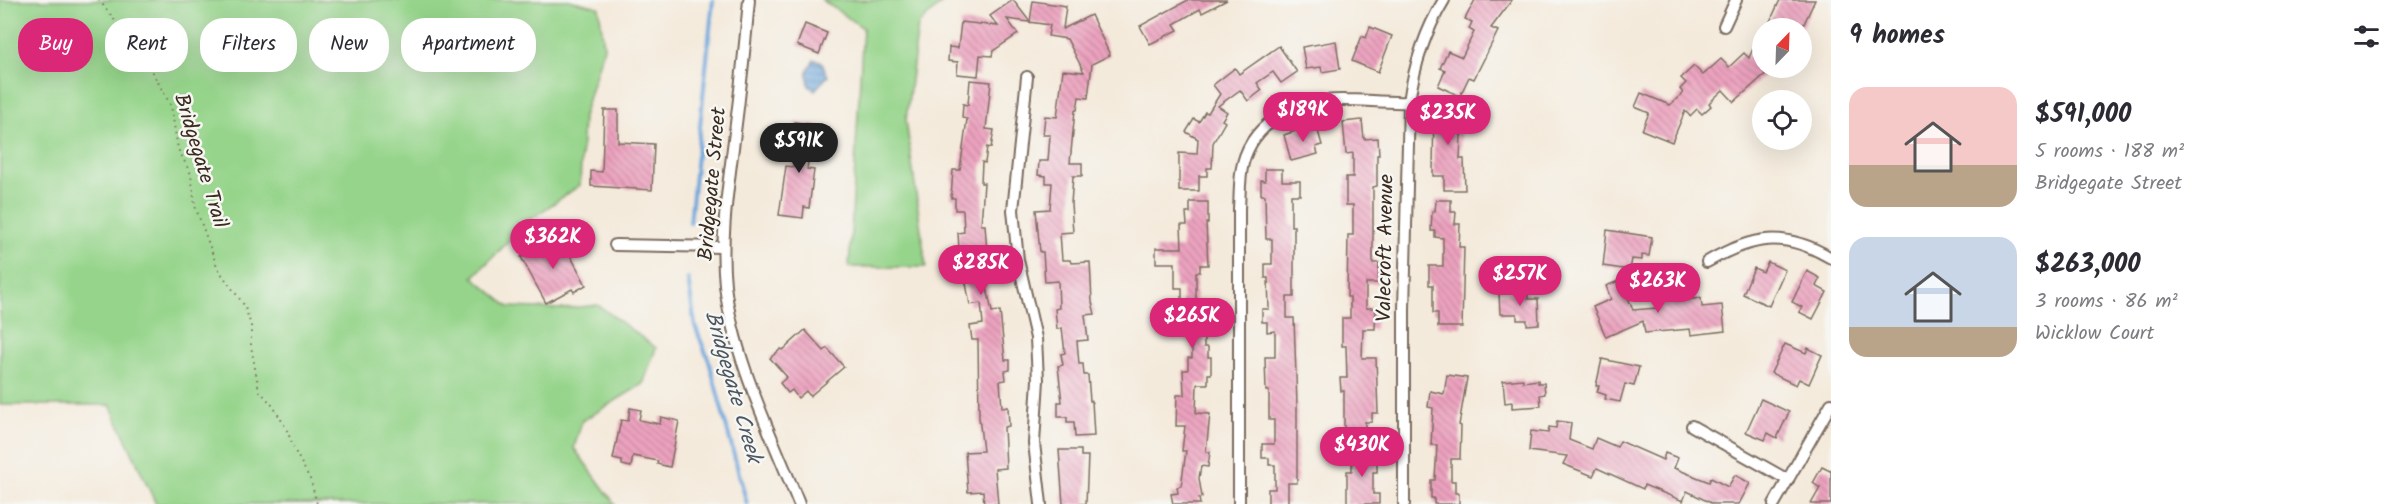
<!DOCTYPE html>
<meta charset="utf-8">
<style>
:root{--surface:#fff;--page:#f2f2f3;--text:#2b2b33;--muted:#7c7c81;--accent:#db2777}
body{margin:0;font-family:Kalam,sans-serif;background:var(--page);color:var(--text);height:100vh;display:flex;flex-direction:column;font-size:22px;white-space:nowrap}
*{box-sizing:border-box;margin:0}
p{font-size:20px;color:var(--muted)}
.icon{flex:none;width:33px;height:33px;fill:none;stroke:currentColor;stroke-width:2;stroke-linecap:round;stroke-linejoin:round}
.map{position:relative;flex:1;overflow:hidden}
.details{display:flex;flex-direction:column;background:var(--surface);width:570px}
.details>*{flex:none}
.banner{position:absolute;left:18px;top:18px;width:570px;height:54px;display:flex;gap:12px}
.needle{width:39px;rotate:23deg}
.tools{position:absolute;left:1752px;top:18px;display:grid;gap:12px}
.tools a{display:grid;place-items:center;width:60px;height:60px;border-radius:50%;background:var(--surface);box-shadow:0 6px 24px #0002;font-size:30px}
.price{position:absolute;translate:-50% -51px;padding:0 14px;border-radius:21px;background:var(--accent);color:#fff;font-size:20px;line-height:39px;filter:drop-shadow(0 2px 3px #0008)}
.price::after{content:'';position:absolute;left:50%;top:36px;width:18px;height:14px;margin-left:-9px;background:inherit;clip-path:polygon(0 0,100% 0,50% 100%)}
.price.selected{background:#222;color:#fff}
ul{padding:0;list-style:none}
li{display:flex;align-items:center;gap:18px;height:150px;padding:0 18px}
li span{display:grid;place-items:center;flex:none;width:168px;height:120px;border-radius:18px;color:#555}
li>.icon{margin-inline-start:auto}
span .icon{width:72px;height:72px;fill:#fffc;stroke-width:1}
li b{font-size:26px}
h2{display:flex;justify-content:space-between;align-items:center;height:72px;padding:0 18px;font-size:26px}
.pill{padding:0 21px;border-radius:24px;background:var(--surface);box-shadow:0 6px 24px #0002;font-size:21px;line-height:54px}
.pill.selected{background:var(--accent);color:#fff}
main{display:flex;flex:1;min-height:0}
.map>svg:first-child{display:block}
.green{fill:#95d48a;stroke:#687f54;stroke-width:1.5}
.water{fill:url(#water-rules);stroke:#53687c;stroke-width:1.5}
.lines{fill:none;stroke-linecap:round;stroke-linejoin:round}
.stream{stroke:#6ba5db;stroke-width:4}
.building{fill:url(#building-back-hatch)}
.street-casing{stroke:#7c6d60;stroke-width:14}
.path{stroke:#7c6d60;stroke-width:2;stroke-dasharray:1.5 4.5;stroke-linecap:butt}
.street{stroke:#fff;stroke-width:10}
.labels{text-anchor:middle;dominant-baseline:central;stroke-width:5;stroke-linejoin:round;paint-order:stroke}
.street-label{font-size:21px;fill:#3b2a1e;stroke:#f6f6f2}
.water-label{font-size:22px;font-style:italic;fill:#4c5560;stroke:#f6f6f2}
</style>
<main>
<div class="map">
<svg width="1831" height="504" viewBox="0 0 1831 504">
<defs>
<pattern id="water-rules" width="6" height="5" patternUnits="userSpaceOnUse" patternTransform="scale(1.5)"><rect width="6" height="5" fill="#6ba5db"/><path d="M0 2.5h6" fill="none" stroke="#5987b1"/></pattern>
<pattern id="building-back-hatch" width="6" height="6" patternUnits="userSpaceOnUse" patternTransform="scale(1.5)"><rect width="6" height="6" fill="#eda3bf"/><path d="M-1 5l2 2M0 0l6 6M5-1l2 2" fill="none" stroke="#c1859b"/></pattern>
</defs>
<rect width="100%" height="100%" fill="#f6f6f2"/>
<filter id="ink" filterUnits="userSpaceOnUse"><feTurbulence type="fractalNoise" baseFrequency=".0167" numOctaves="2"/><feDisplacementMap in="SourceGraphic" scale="12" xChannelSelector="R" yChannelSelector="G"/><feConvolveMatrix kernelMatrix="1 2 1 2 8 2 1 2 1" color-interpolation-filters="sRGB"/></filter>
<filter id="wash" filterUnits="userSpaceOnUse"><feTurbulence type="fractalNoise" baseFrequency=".008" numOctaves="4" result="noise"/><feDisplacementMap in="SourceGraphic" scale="24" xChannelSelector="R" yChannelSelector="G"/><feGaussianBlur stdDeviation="1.35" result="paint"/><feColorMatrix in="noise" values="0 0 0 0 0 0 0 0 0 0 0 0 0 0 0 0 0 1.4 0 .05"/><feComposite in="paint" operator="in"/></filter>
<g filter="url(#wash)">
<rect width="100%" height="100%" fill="#f4eadb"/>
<g class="green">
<path d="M0 0H569L599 7 604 47 583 116 580 185 531 219 473 277 509 307 563 309 598 305 656 348 643 384 582 421 574 448 615 504H156L110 405H0Z"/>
<path d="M822 0H945L918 25 906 120 926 267H849L863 28Z"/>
</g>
<path class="water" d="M814 60 821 61 828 76 815 90 809 86 807 71Z"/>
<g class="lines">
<g class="stream">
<path d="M690 223 713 0"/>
<path d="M688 279 695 326 709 361 747 504"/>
</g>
</g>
<g id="blocks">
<g class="building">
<path d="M1013 0 1030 22 1033 1 1066 6 1063 29 1091 15 1110 55 1092 64 1088 98 1079 97 1077 110H1075L1070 163H1082V176H1073L1071 204 1073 232 1060 233 1062 260H1070L1071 263 1090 262 1092 302 1095 314 1085 315 1088 340 1077 341 1079 364H1083L1084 375H1088L1090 401H1092L1094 436 1075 437 1074 422H1067V417H1058V402H1062L1058 366 1063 365 1061 354 1065 353 1062 328 1057 329 1055 309 1059 308 1058 281 1045 282 1043 252H1040L1036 210 1050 209 1052 183H1046V176L1038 175 1039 161H1048L1050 135H1043L1045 116 1057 117 1063 70 1084 72 1067 39 1048 36 1050 25 1007 19 1018 34 993 51 992 56 980 55 978 76 957 74 958 62 948 61 949 47 958 48 961 22 998 26 990 16Z"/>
<path d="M1188 0H1227L1202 13 1200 9 1174 24 1178 30 1150 44 1140 26Z"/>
<path d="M1475 0H1512L1491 28 1498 31 1474 79 1469 77 1460 96 1438 86 1445 70 1440 68 1448 51 1462 57 1474 32 1469 29 1472 22 1465 19Z"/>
<path d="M1780 0H1815L1802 28H1767Z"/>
<path d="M805 24 827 33 819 54 797 45Z"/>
<path d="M1370 27 1392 36 1378 72 1352 61 1362 36 1366 38Z"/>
<path d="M1762 28V68H1772L1734 102 1723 90 1709 103 1711 106 1702 114 1697 109 1690 116 1685 111 1672 142 1642 130 1649 113 1635 107 1641 93 1670 105 1683 93 1680 89 1686 83 1681 78 1694 66 1703 75 1721 59 1729 67 1744 53 1749 58Z"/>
<path d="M1336 41 1340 69 1322 72 1321 67 1306 69 1302 47Z"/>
<path d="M1279 46 1297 72 1281 83 1273 72 1257 83 1262 90 1248 101 1240 90 1218 106 1227 112 1222 120 1225 122 1213 143 1212 168H1207V176H1199V191H1179V153L1197 154 1198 139 1186 132 1194 119 1199 122 1205 112 1208 113 1220 94 1213 85 1235 68 1239 74Z"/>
<path d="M970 80 991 82 986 129 994 130 991 148 987 147 985 163 982 162 981 183H984L981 225H985L988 266 993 265 996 281 986 283 992 312 1000 311 1005 360H1010V370L1005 371 1006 380 1000 381 1002 408 1008 407 1009 426 1004 427 1006 468 995 469 998 504H984L983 491 968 492 965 452 983 451 979 417 978 340H972L970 326 983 324 981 303 970 305 965 278 952 280 950 269 960 267 958 233 964 232 963 210H955V198H951L953 170H960L967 119 962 118 963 104 968 105Z"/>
<path d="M1434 101 1457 103 1452 114 1462 115 1460 159H1464L1465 190H1444V176H1433Z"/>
<path d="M604 110H618V142L654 144 652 190 591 186V171L602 172Z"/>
<path d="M1362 120 1364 139 1378 138 1379 155H1377V186L1373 187V263H1379L1378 283H1366V308H1376L1375 329H1363L1362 358H1376L1378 413H1372V422H1365V438H1344V391H1341L1340 378H1347L1346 346H1342V318H1350V297H1347L1348 235H1353V205H1346V177H1353V153L1346 154 1343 122Z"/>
<path d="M795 122 816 125 814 141H811L807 169 814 170 809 208 804 207 803 218 779 215 786 166 793 167 796 140 793 139Z"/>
<path d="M1316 124 1322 145 1316 147 1318 154 1291 161 1284 135Z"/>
<path d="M1265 169H1282V181H1300V195H1291V226H1294V297H1287V318H1294L1297 405V483H1288V504H1268V489H1275V465H1269V458H1262V444H1274V420H1269V391H1266L1265 357H1275V331L1267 332V322H1262V309H1269L1268 278H1265V264H1272V239H1266L1265 195H1261V180L1265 181Z"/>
<path d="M1436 200H1451V212H1456L1455 224H1460L1459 247H1464L1462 327H1438V313H1433V285H1429V266H1443V238L1435 237V231H1431L1432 211H1435Z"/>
<path d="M1190 202H1208V223H1206L1208 265H1200V272H1196V301H1209V319H1204V347H1208V357H1211V374H1208V384H1197L1196 413 1210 414 1206 452H1210L1208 467 1201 466 1199 478 1202 497 1199 498 1200 504H1173L1171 494 1178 493 1177 487 1181 486 1186 451H1182L1185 426H1176L1177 395H1184L1183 370H1188V358H1192V335L1182 334V288H1175V263H1156V248H1182L1181 225H1187L1186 213H1190Z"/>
<path d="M1607 230 1652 237 1649 256 1642 255V260L1632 259 1630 270 1603 266Z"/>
<path d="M560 236 586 285 574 292 572 289 546 303 521 257Z"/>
<path d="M1768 262 1785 270 1769 306 1743 294 1754 268 1763 272Z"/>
<path d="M1807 271 1820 278 1816 286 1827 292 1813 319 1799 312 1802 307 1792 302Z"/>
<path d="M1621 280 1633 310 1657 308 1656 297 1677 294V301L1701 298 1702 307 1722 305 1725 331 1691 335 1690 329 1645 333 1643 321 1606 337 1593 307 1611 299 1606 286Z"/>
<path d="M1499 293H1528V299H1538L1539 324 1527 325V320H1517V314H1500Z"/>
<path d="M805 330 824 351 827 348 844 367 810 396 806 391 798 398 792 390 788 393 780 383 787 377 770 358 781 349 783 350Z"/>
<path d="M1785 344 1806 353 1808 348 1822 355 1809 384 1799 379 1796 385 1771 373Z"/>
<path d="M1602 359 1639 367 1634 386 1625 384 1620 402 1605 399 1606 395 1597 392 1599 386H1596Z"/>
<path d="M1447 375 1467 378 1459 425 1461 426 1460 459H1451V481H1455V493H1459V504H1434V498H1431V480H1435L1437 445H1431L1433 408 1428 407 1430 391 1444 394Z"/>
<path d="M1523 379V382L1538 380V383H1544L1545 394 1540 395 1541 406 1512 408V402L1505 403 1503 381Z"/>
<path d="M1761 399 1789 412 1777 438 1768 433 1765 440 1746 432Z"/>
<path d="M630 408 641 410 639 420 660 424 661 417 679 421 670 467 657 464 658 461 633 456 631 467 622 465V461L613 459 621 420 628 421Z"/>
<path d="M1557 421 1571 423 1569 440 1592 449 1596 438 1617 447 1620 441 1663 460 1665 453 1678 458 1674 468 1709 482 1711 478 1728 487 1735 475 1750 483 1739 504H1713L1687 491 1683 501 1644 485 1643 489 1597 468 1593 476 1563 464 1567 456 1529 451 1531 431 1548 433 1549 427 1556 428Z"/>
<path d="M1357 447H1373V459H1377V472H1373V494H1379V504H1347V471H1352V458H1357Z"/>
<path d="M1059 450H1081V456H1088L1086 504H1063Z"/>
<path d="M1822 467 1830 471 1831 469V504H1811L1820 488 1813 483Z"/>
</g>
</g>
</g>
<g filter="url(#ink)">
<use href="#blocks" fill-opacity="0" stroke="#7c6d60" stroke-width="1.5"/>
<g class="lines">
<defs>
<g id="street">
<path d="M749 0C745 47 740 93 734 140 728 188 720 237 725 285 733 358 772 436 799 504"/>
<path d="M1724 26 1736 0"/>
<path d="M1027 77 1013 210 1018 260 1036 338 1038 380 1034 443 1041 504"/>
<path d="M615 245 723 247"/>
<path d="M1707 262C1752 236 1784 230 1831 258"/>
<path d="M1692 426 1788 480"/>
<path d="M1239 504V209C1240 193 1239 178 1243 163 1255 118 1302 99 1345 100 1366 100 1387 103 1409 102"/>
<path d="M1404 504V310L1409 102C1414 66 1425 31 1444 0"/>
<path d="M1774 504 1831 404"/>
</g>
</defs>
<use href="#street" class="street-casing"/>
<path class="path" d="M99 0 127 36 140 49 171 106 178 149 191 174 195 206 218 269 244 305 251 325V346L259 390 273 406 286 428 296 453 311 481 317 504"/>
<use href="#street" class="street"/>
</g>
</g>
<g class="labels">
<g class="street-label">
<text transform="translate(200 161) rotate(73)">Bridgegate Trail</text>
<text transform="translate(713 184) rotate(-85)">Bridgegate Street</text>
<text transform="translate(1386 248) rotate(-89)">Valecroft Avenue</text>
</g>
<g class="water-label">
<text transform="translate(732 387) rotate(74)">Bridgegate Creek</text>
</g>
</g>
</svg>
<div class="tools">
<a><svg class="needle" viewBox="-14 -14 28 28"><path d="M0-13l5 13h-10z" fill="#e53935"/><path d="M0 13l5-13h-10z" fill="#7c7c81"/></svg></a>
<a><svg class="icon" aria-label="locate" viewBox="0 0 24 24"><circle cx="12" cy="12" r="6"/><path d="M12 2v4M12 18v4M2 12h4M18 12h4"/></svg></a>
</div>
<b class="price" style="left:1303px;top:143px">$189K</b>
<b class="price" style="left:1448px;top:146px">$235K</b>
<b class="price selected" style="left:799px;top:174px">$591K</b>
<b class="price" style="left:553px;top:270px">$362K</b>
<b class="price" style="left:981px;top:296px">$285K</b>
<b class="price" style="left:1520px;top:307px">$257K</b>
<b class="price" style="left:1658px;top:314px">$263K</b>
<b class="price" style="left:1192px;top:349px">$265K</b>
<b class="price" style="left:1362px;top:478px">$430K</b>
<div class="banner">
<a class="pill selected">Buy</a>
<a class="pill">Rent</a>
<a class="pill">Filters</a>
<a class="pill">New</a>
<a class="pill">Apartment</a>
</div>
</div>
<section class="details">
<h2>9 homes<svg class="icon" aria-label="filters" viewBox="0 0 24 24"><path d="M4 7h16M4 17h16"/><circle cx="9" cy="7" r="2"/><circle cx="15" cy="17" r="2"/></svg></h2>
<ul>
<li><span style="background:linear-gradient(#f6c9c9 65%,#b9a48a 0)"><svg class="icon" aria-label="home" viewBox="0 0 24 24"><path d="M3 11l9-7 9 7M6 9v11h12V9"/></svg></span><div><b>$591,000</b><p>5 rooms · 188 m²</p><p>Bridgegate Street</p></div></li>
<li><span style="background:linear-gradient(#c9d6e8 75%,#b9a48a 0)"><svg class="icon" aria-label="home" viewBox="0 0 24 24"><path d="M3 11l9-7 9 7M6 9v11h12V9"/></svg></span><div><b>$263,000</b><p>3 rooms · 86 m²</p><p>Wicklow Court</p></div></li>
</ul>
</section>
</main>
